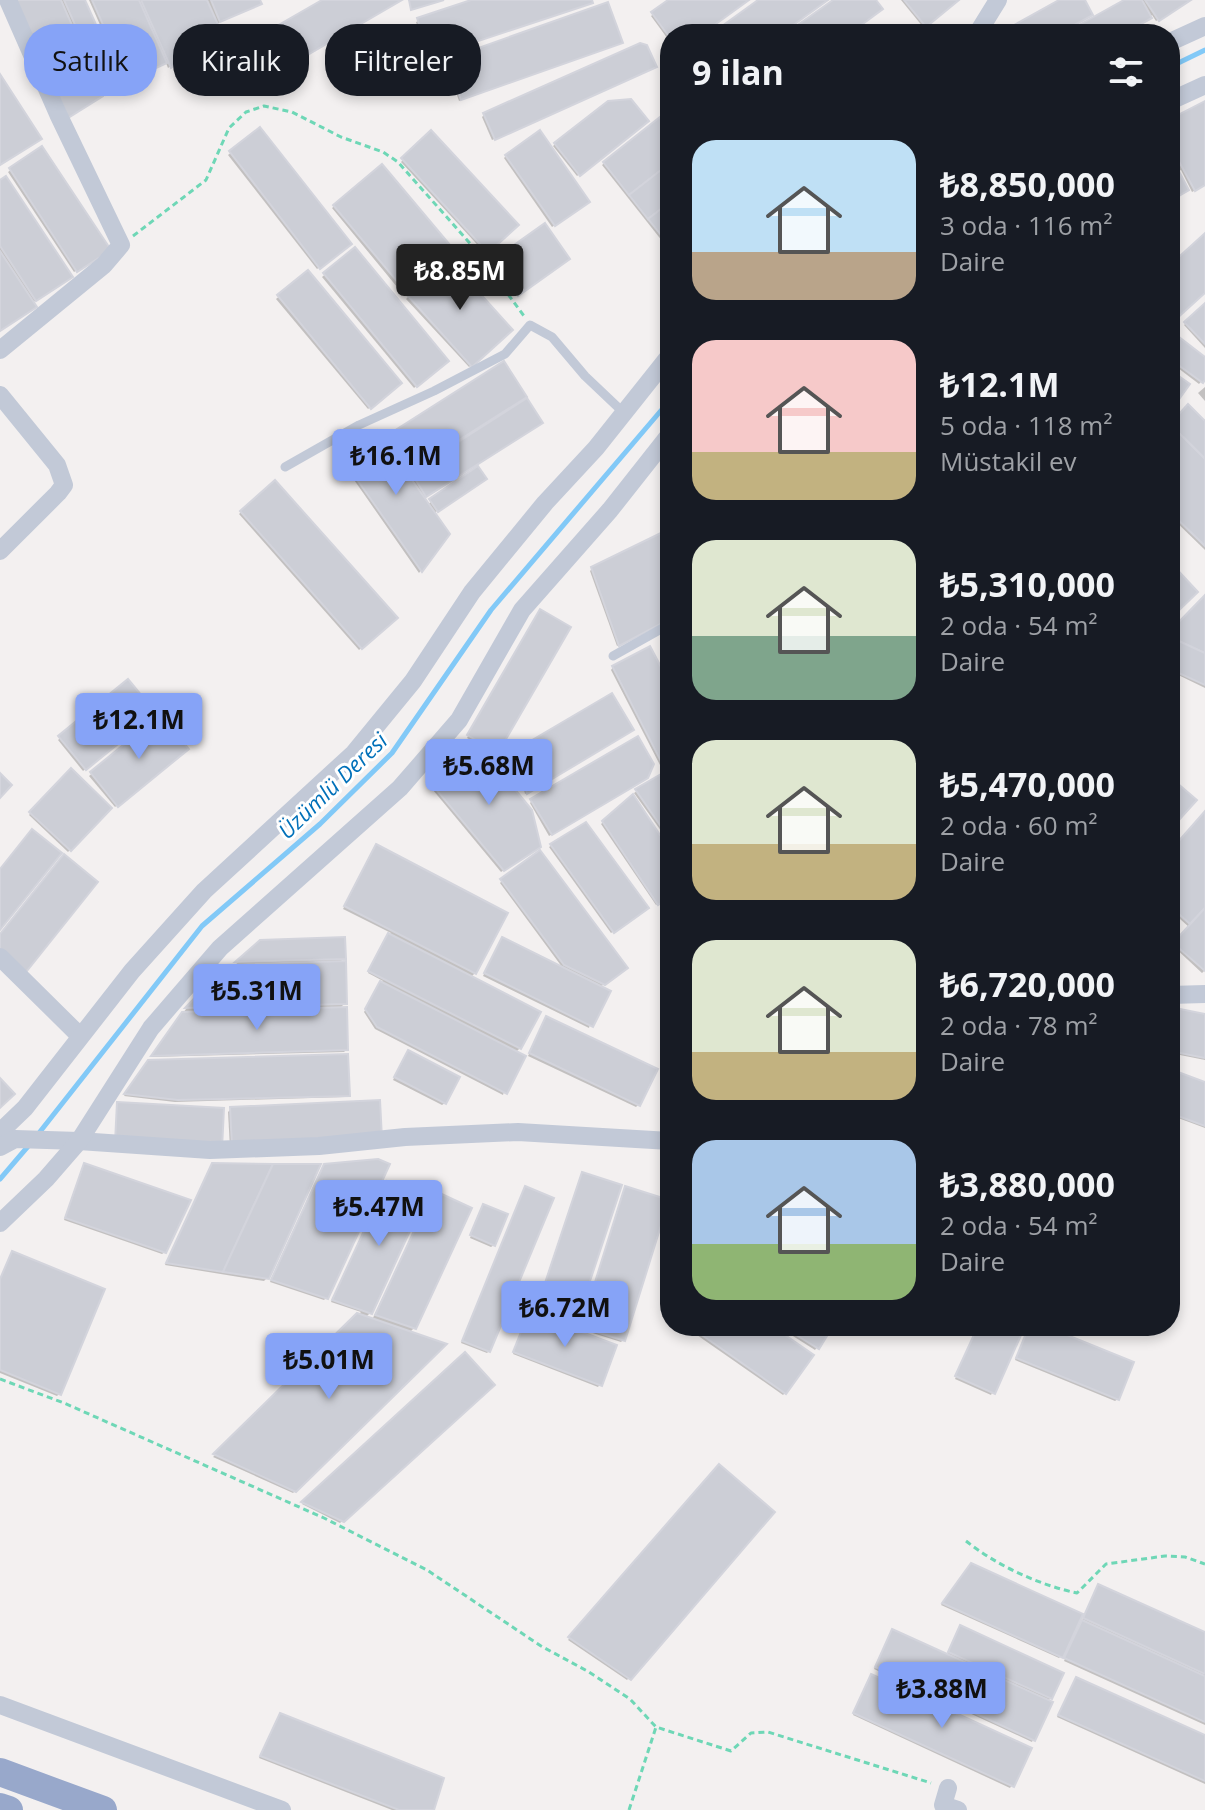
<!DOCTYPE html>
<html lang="tr">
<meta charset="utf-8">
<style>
:root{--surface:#171b24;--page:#20242c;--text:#f1f3f6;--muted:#9ea1a6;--accent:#86a3f7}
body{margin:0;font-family:"Open Sans",sans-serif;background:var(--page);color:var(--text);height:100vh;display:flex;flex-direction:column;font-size:30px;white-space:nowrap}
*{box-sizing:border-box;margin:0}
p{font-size:26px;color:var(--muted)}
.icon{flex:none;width:44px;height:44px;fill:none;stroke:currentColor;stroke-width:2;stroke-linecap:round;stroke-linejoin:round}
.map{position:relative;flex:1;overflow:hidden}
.details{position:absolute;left:660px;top:24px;width:520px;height:1312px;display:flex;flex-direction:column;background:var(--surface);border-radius:32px;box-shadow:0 4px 12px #0003}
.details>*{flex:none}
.guide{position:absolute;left:24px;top:24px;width:516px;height:72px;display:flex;gap:16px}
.price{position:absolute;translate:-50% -68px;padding:0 18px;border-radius:8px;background:var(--accent);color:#111;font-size:26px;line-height:52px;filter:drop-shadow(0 2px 4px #0008)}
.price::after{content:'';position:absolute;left:50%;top:48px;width:24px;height:18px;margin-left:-12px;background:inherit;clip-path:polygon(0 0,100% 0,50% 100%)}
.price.on{background:#222;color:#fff}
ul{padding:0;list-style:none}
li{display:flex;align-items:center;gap:24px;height:200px;padding:0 32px}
li span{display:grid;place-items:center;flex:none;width:224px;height:160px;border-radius:24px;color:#555}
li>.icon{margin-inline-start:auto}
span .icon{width:96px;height:96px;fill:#fffc;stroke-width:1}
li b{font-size:34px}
h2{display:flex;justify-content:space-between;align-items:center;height:96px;padding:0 32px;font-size:34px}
.tag{padding:0 28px;border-radius:32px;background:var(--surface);box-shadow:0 4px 12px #0003;font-size:28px;line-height:72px}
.tag.on{background:var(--accent);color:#111}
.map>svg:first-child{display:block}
.shadow{fill:#0003}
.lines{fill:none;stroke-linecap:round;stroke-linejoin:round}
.stream{stroke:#82c9f7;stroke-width:5}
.building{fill:#ccced6;stroke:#d3d4dc;stroke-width:2}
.path{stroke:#6ed7b6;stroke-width:3;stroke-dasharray:6 4;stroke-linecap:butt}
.service{stroke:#c2c9d7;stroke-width:9}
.minor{stroke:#c2c9d7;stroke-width:18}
.trunk{stroke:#98a8cb;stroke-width:28}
.labels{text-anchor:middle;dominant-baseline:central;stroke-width:6;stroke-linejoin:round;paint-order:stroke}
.water-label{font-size:22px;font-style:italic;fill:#0070b9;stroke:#fff}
</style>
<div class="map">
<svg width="1205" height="1810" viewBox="0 0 1205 1810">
<rect width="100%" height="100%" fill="#f3f0f0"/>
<g class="shadow">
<path d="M13 0H83L119 88 104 95 103 94 99 98Z"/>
<path d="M89 0H257V6L216 24V31L168 68 166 63 125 81Z"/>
<path d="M326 0H400L260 82 241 50Z"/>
<path d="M477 0H590L588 4 428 57 416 22Z"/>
<path d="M672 0H747L700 34H670V42L651 16Z"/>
<path d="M901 0H957L923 27Z"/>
<path d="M1128 0H1189L1156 21 1152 15 1122 34H1067Z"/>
<path d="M621 43 459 101 446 63 448 60Z"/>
<path d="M653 69 492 140 482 117 484 115Z"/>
<path d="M608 103 647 121 577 176 553 146Z"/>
<path d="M1205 103V185L1192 192 1181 170 1177 172 1170 200V168L1178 164 1175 159 1170 163V122Z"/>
<path d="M670 111V251L602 165Z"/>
<path d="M260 129 350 244 317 269 228 155Z"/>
<path d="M431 133 516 225 485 253 401 162Z"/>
<path d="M42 149 106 252 74 272 8 172Z"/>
<path d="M506 156 586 204 552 227 504 158Z"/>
<path d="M382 167 445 258 510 329 469 367 406 299 444 262 442 260 402 293 332 208Z"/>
<path d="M0 182 68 279 32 303 0 330Z"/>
<path d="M354 250 446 361 414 388 322 277Z"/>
<path d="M566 261 515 296 492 264 494 262Z"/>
<path d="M308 273 399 383 368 409 276 299Z"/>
<path d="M1205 306V348L1184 325Z"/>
<path d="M1170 333 1205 359V377L1199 384 1170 362Z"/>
<path d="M503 364 541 422 423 498 427 504 482 481 434 513 448 534 419 573 336 454 383 442Z"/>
<path d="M1205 387V401L1198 393Z"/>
<path d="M1205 424V550L1170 516V425Z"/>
<path d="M275 483 395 618 359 650 239 514Z"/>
<path d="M670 564V618L617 646 590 571 592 569Z"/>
<path d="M1205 598V688L1170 671V634Z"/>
<path d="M538 613 497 751 495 754 467 738Z"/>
<path d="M613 667 663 676 670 672V763L661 767 611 670Z"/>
<path d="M128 682 153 713 83 771 58 740Z"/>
<path d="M160 718 186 749 115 807 89 776Z"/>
<path d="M630 732 525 794 516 753 518 751Z"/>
<path d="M476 745 536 849 501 872 428 784Z"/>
<path d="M71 771 109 808 68 852 29 815Z"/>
<path d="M670 771V832L664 835 634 793Z"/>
<path d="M643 780 549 836 530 803 532 801Z"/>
<path d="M632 797 670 853V896L656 905 601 824Z"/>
<path d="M1205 813V970L1202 973 1173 946 1190 928 1170 910V853Z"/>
<path d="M586 824 644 910 611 933 549 847Z"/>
<path d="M374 849 475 973 470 978 520 1048 515 1053 503 1095 375 1029 364 1012 383 981 368 973 391 933 343 909Z"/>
<path d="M502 881 625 968 599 988 589 1028 483 976 500 942 565 971 500 883Z"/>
<path d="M261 942 344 958 339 963 345 1003 339 1009 346 1050 344 1052 151 1057 186 1009 227 967 234 966Z"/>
<path d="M1170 1009 1205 1016V1060L1170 1053Z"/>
<path d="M545 1021 638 1105 636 1107 528 1056Z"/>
<path d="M406 1055 445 1103 442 1105 393 1080Z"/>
<path d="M146 1064 348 1095 345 1097 175 1102 124 1096Z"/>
<path d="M1170 1071 1205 1084V1128L1170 1115Z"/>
<path d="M231 1109 380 1138 230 1148 228 1112Z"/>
<path d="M83 1167 165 1252 162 1254 64 1220Z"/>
<path d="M210 1168 267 1278 264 1281 165 1265Z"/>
<path d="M322 1169 326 1298 324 1300 270 1282Z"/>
<path d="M581 1176 574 1322 572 1324 535 1312Z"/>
<path d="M387 1183 370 1313 365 1318 372 1320 433 1192 414 1328 409 1333 444 1345 293 1493 213 1457 361 1312 331 1302Z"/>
<path d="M525 1188 489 1351 487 1353 461 1343Z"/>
<path d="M626 1188 623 1340 621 1342 580 1329Z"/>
<path d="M482 1208 494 1245 491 1247 470 1238Z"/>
<path d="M12 1253 59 1394 57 1396 0 1373V1280Z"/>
<path d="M670 1290V1316L665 1313Z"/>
<path d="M529 1314 600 1384 598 1387 513 1354Z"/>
<path d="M684 1326H769L785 1393 783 1395Z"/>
<path d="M777 1326H831L815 1350Z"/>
<path d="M978 1326H1023L991 1395 955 1379Z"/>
<path d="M1029 1326H1040L1118 1399 1115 1401 1015 1360Z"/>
<path d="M465 1355 492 1384 340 1523 302 1504Z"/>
<path d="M719 1466 773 1512 627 1680 568 1640Z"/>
<path d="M969 1568 1061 1656 1059 1658 941 1605Z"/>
<path d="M1097 1588 1205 1634V1725L1064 1661Z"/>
<path d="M959 1630 1050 1698 1032 1742 874 1669 891 1633 947 1656Z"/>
<path d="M870 1679 1012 1785 1010 1788 853 1715Z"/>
<path d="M1076 1679 1205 1737V1784L1057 1717Z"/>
<path d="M280 1715 431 1810H392L259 1758Z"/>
</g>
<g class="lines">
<g class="stream">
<path d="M1170 67 1205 50"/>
<path d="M39 1133 202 926 320 824 392 753 491 610 670 400"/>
<path d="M0 1179 30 1144"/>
</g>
</g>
<g class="building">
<path d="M16 0H61L103 96 68 118Z"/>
<path d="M64 0H85L124 87 106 95Z"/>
<path d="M92 0H139L167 63 128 81Z"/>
<path d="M141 0H207L220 29 171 68Z"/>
<path d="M211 0H260L262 4 220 22Z"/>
<path d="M322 0H402L263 81 242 46Z"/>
<path d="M409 0H444L411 10Z"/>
<path d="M471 0H592L593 3 430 57 417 18Z"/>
<path d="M668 0H749L702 34H670V38L651 12Z"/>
<path d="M758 0H828L781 34H711Z"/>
<path d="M833 0H876L883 9 849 34H785Z"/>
<path d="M904 0H959L926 27Z"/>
<path d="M1059 0H1085L1093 15 1058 34H998Z"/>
<path d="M1124 0H1142L1152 18 1123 34H1063Z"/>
<path d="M1145 0H1191L1159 21Z"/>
<path d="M608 2 623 43 461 100 447 59Z"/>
<path d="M640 43 647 45 657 67 495 140 483 113Z"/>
<path d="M0 74 42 139 0 165Z"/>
<path d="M631 99 649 121 580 176 554 143 608 101Z"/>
<path d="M1205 101V185L1195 191 1170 145V119Z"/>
<path d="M670 109V163L629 195 603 162Z"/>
<path d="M260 127 352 244 320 269 229 151Z"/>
<path d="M431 130 519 225 488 253 401 158Z"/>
<path d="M540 130 590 202 555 226 505 155Z"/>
<path d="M42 146 111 250 77 272 9 168Z"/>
<path d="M670 163V202L648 219 629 195Z"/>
<path d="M382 164 455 251 406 292 333 205Z"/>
<path d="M1175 164 1189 190 1170 201V166Z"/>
<path d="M6 176 73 277 36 301 0 246V180Z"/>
<path d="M670 202V246L648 219Z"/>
<path d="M545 223 570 259 518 296 493 260Z"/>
<path d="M1205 233V293L1175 320 1170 315V265Z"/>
<path d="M355 247 449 361 417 387 323 273Z"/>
<path d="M0 251 37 307 0 331Z"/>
<path d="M448 258 513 330 472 367 407 295Z"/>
<path d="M308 270 402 383 371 409 277 295Z"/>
<path d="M1205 303V344L1184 322Z"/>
<path d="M1170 330 1205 357V380L1203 383 1170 359Z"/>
<path d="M504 361 527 397 409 472 386 436Z"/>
<path d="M1170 370 1190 384 1170 412Z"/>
<path d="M527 398 543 423 426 497 411 472Z"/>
<path d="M1188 404 1205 421V459L1170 424Z"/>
<path d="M1170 424 1205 459V546L1170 512Z"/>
<path d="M377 430 450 534 422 572 337 451Z"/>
<path d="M478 466 487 479 438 512 429 499Z"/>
<path d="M275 480 398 618 362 649 240 511Z"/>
<path d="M661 533 670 558V619L619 646 591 567Z"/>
<path d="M1170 562 1198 592 1170 619Z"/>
<path d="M1205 595V653L1170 637V631Z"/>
<path d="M540 609 571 627 498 753 467 735Z"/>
<path d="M1170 637 1205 653V685L1170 669Z"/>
<path d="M650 646 670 684V763L664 767 612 666Z"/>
<path d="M128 679 156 713 86 770 58 736Z"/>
<path d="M612 693 634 730 527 794 517 749Z"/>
<path d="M160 715 189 749 118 807 90 772Z"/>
<path d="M638 736 654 764 648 778 552 835 530 799Z"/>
<path d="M476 742 532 810 541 847 504 871 429 781Z"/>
<path d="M71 768 112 808 71 851 29 812Z"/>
<path d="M670 769V833L667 835 635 789Z"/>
<path d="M0 773 12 785 0 798Z"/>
<path d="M1170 777 1197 800 1170 830Z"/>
<path d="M633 794 670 850V897L658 905 602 821Z"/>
<path d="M1205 811V908L1190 924 1170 906V851Z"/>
<path d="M586 822 649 908 614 933 550 844Z"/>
<path d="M32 829 62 853 0 930V869Z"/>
<path d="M376 844 508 913 476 974 344 906Z"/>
<path d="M540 850 628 968 605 985 564 965 500 879Z"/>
<path d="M64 854 98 882 26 972 0 952V934Z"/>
<path d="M1205 908V971L1173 943Z"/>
<path d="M388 933 541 1012 521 1049 368 971Z"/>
<path d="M345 937 346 959 235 962 260 940Z"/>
<path d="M502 937 611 991 593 1027 484 973Z"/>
<path d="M346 961 347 1004 185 1008 226 965Z"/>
<path d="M380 981 526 1056 507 1094 377 1027 365 1009Z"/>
<path d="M347 1007 348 1050 151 1056 182 1012Z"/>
<path d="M1170 1007 1205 1014V1058L1170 1051Z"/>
<path d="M546 1016 658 1069 640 1106 529 1053Z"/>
<path d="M408 1050 460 1077 446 1104 394 1077Z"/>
<path d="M348 1054 350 1096 178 1100 124 1094 148 1060Z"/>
<path d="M1170 1069 1205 1082V1126L1170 1113Z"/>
<path d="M0 1078 15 1094 0 1108Z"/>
<path d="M380 1100 382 1139 232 1147 230 1107Z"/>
<path d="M117 1102 224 1108 222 1149 115 1143Z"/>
<path d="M378 1159 390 1164 328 1299 271 1280 324 1164Z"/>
<path d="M84 1163 191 1200 166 1253 65 1218Z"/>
<path d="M212 1163 273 1164 223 1272 166 1263Z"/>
<path d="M273 1164H321L269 1279 223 1272Z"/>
<path d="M582 1172 622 1185 576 1323 536 1310Z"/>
<path d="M387 1181 425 1198 372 1314 332 1300Z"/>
<path d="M525 1186 554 1198 490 1352 462 1341Z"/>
<path d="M625 1186 669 1200 625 1341 581 1327Z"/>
<path d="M433 1190 472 1208 416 1329 375 1315Z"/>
<path d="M483 1204 508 1214 495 1246 470 1235Z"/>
<path d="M12 1251 105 1289 61 1395 0 1370V1279Z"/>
<path d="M529 1312 617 1345 602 1386 513 1352Z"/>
<path d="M357 1313 447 1344 296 1492 213 1454Z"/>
<path d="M689 1326H772L814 1355 786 1394Z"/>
<path d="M782 1326H833L819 1349Z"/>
<path d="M978 1326H1025L995 1394 955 1376Z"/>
<path d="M1029 1326H1045L1134 1362 1119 1400 1016 1358Z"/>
<path d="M465 1352 495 1385 344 1522 301 1502Z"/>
<path d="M719 1464 775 1512 631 1680 568 1637Z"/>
<path d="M971 1563 1083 1614 1063 1658 942 1603Z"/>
<path d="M1098 1584 1205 1632V1674L1083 1618Z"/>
<path d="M1082 1620 1205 1676V1722L1064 1658Z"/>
<path d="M960 1625 1064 1673 1052 1699 948 1652Z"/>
<path d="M892 1629 1053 1702 1035 1741 875 1667Z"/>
<path d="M871 1674 1032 1748 1014 1787 853 1713Z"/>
<path d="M1076 1677 1205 1735V1781L1058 1715Z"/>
<path d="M280 1713 444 1778 434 1810H399L260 1756Z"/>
</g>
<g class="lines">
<g class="path">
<path d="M133 236 206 180 229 128 246 112 264 106 292 112 341 137 383 152 398 162 474 248 524 316"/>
<path d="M0 1379 64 1403 324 1518 427 1570 541 1646 589 1672 630 1699 656 1727 731 1751 751 1733 768 1732 931 1783"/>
<path d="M966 1541C996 1565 1039 1585 1077 1593L1106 1564 1165 1556 1185 1557 1205 1564"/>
<path d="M629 1810 656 1727"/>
</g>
<g class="service">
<path d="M285 467 359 425 434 391 505 354 530 325 552 337 585 376 624 413"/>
<path d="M613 656 670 624"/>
</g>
<g class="minor">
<path d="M977 34 998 0"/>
<path d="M1170 42 1205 26"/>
<path d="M1170 101 1205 85"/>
<path d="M0 350 104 265 121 245 58 114 8 0"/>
<path d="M0 395 57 465 64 485 58 493 0 551"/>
<path d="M0 957 80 1036"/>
<path d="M1170 995 1205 994"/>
<path d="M0 1132 25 1108 132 971 204 891 354 753 413 681 472 592 545 503 596 448 670 355"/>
<path d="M0 1147 15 1139 79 1141 210 1150 319 1146 405 1137 518 1132 670 1141"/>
<path d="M0 1223 46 1179 79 1141 151 1028 220 948 400 788 459 720 522 610 610 510 670 434"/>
<path d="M0 1705 282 1810"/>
<path d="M948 1788 943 1805 958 1810"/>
</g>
<g class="trunk">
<path d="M0 1772 103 1810"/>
<path d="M0 1807 9 1810"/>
</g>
</g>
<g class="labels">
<g class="water-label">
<text transform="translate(332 785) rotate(-44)">Üzümlü Deresi</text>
</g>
</g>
</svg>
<b class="price on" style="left:460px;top:312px">₺8.85M</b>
<b class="price" style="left:396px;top:497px">₺16.1M</b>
<b class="price" style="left:139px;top:761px">₺12.1M</b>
<b class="price" style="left:489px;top:807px">₺5.68M</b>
<b class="price" style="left:257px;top:1032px">₺5.31M</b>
<b class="price" style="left:379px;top:1248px">₺5.47M</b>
<b class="price" style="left:565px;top:1349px">₺6.72M</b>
<b class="price" style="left:329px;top:1401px">₺5.01M</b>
<b class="price" style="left:942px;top:1730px">₺3.88M</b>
<div class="guide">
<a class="tag on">Satılık</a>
<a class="tag">Kiralık</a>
<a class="tag">Filtreler</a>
</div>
<section class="details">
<h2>9 ilan<svg class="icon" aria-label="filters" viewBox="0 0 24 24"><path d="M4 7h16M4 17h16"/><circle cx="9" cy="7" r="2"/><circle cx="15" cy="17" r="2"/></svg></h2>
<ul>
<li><span style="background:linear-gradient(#bfe0f5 70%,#b9a48a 0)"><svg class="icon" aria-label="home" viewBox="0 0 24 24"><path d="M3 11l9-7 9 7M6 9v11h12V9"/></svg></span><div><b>₺8,850,000</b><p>3 oda · 116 m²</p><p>Daire</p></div></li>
<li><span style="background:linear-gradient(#f6c9c9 70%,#c2b280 0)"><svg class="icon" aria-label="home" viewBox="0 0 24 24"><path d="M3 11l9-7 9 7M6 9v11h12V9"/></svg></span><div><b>₺12.1M</b><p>5 oda · 118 m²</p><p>Müstakil ev</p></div></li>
<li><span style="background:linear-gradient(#dfe7d0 60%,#7fa58c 0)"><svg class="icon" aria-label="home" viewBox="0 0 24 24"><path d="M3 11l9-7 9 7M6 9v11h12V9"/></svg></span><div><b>₺5,310,000</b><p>2 oda · 54 m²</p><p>Daire</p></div></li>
<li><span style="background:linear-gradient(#dfe7d0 65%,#c2b280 0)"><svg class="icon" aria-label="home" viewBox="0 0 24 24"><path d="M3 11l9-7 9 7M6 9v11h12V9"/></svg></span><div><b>₺5,470,000</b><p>2 oda · 60 m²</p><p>Daire</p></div></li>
<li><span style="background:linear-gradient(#dfe7d0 70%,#c2b280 0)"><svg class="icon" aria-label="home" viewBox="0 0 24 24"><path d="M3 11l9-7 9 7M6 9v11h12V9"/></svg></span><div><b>₺6,720,000</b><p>2 oda · 78 m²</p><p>Daire</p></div></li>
<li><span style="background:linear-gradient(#a9c7e8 65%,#8fb573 0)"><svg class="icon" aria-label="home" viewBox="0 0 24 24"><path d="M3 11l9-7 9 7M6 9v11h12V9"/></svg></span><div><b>₺3,880,000</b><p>2 oda · 54 m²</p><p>Daire</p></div></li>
</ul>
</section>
</div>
